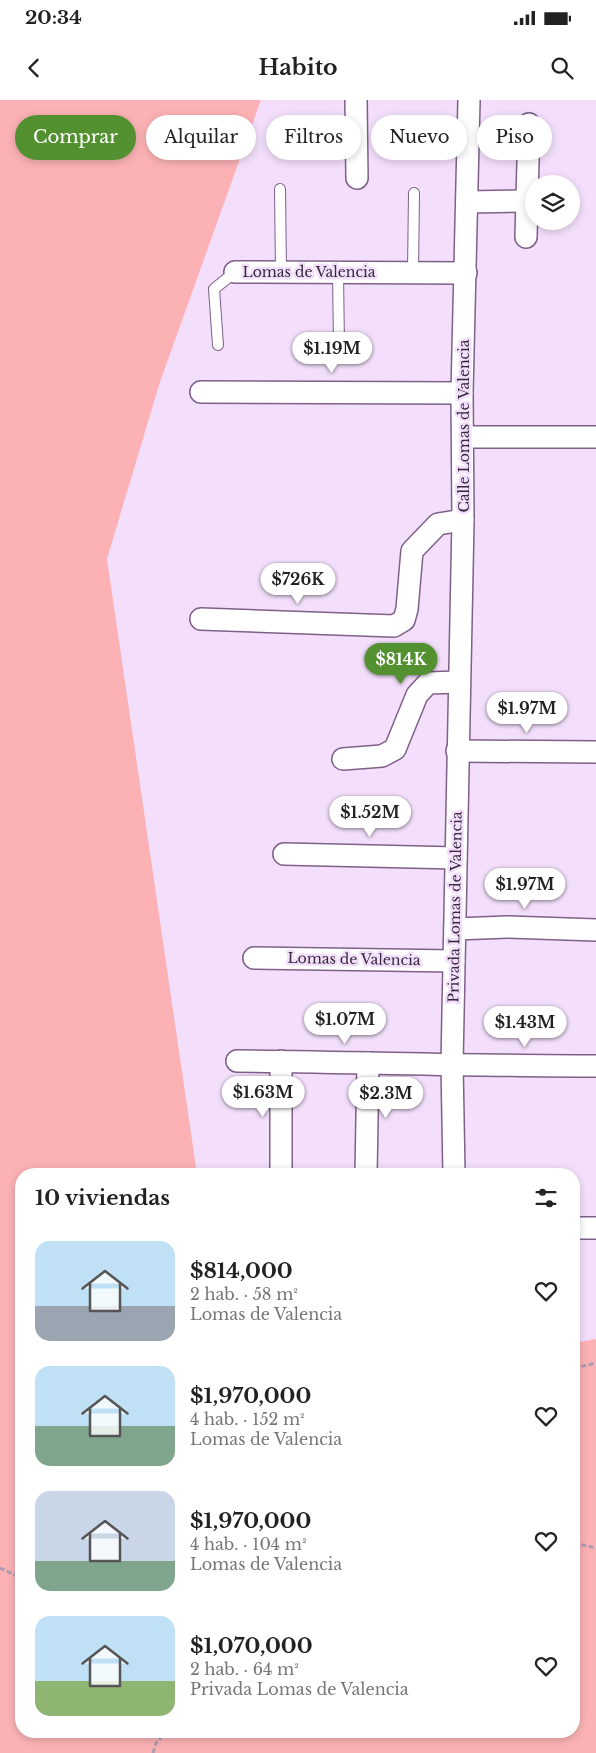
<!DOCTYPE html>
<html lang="es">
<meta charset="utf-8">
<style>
:root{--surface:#fff;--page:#f2f2f2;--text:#222;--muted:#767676;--accent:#539030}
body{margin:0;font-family:"Libre Baskerville",serif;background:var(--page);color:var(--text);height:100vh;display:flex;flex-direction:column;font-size:19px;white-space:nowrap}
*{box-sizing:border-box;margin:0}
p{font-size:16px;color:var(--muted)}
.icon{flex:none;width:28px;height:28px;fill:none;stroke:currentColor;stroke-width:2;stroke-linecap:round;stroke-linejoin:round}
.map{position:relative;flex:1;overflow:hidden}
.drawer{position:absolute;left:15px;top:1068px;width:565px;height:570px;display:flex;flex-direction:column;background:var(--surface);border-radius:20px;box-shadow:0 2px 8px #0003}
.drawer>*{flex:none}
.guide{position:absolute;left:15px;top:15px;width:566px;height:45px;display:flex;gap:10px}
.buttons{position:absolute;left:525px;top:75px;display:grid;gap:10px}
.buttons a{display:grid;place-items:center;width:55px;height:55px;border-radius:50%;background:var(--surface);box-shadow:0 2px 8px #0003;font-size:25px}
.price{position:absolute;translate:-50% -42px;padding:0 11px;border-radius:18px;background:#fff;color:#222;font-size:16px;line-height:32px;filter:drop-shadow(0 1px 2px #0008)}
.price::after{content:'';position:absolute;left:50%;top:30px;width:15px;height:11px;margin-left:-8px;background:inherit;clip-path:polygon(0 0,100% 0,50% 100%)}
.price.active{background:var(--accent);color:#fff}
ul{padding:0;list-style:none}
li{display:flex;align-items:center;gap:15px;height:125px;padding:0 20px}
li span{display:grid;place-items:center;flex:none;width:140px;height:100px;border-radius:15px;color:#555}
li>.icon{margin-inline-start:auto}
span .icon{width:60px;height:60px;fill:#fffc;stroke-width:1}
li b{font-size:21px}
h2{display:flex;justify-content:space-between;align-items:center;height:60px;padding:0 20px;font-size:21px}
.chip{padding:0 18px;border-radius:22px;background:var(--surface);box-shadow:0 2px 8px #0003;font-size:18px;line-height:45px}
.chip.active{background:var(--accent);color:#fff}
.status{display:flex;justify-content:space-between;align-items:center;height:35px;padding:0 25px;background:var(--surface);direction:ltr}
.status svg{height:14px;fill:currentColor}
header{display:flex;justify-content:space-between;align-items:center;height:65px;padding:0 20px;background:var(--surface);font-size:22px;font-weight:800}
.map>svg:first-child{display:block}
.green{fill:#fcb2b5}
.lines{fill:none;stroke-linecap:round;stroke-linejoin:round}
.lane-casing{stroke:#7e6089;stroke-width:12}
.street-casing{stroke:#7e6089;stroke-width:24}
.path{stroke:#ad9bb3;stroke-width:3;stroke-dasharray:5 2.5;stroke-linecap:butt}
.lane{stroke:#fff;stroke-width:10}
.street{stroke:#fff;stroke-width:21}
.labels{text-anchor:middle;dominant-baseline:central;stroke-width:5;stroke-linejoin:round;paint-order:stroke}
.street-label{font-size:14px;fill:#35283a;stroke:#f3dffb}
</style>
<div class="status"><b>20:34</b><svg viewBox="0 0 49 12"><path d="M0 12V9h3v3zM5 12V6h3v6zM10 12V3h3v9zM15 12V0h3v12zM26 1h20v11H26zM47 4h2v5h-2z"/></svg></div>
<header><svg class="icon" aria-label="back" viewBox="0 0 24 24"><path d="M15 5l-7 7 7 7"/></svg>Habito<svg class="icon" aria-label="search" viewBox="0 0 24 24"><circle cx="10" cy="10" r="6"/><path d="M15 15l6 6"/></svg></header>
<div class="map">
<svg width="596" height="1653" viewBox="0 0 596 1653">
<rect width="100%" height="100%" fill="#f3dffb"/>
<path class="green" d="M0 0H261L160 282 107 459 197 1074H21V1631H574V1243L596 1239V1653H0Z"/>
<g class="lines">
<defs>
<g id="lane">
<path d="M280 89 281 172"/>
<path d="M338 172 339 247"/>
<path d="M413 172 414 93"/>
<path d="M218 245 214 189 235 172"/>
</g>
<g id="street">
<path d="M356 0 357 78"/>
<path d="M467 102 526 101"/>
<path d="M526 137 529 24"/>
<path d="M235 172 466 173"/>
<path d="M201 292 462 293"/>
<path d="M463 337H596"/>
<path d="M201 519 394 526 404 520 407 509 412 451 438 424 463 420"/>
<path d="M457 651 596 652"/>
<path d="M343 659 382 656 395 649 417 595 428 583 459 582"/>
<path d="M284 754 456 758"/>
<path d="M455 829 508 827 596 830"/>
<path d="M254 858 454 861"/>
<path d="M237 961C357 962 476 966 596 966"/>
<path d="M281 961V1074"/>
<path d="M366 1074 368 963"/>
<path d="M454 1074 452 964 463 420 462 293 469 0"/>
<path d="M574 1128H596"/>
</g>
</defs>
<use href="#lane" class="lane-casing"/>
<use href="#street" class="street-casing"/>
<g class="path">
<path d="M574 1268 596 1263"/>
<path d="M574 1443 596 1448"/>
<path d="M0 1468 21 1478"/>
<path d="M153 1653 156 1643 167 1631"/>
</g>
<use href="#lane" class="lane"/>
<use href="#street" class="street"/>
</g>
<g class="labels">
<g class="street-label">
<text x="309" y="172">Lomas de Valencia</text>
<text transform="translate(464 326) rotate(-90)">Calle Lomas de Valencia</text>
<text transform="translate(455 807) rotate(-89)">Privada Lomas de Valencia</text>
<text transform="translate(354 859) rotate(1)">Lomas de Valencia</text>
</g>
</g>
</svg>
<div class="buttons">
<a><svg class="icon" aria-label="layers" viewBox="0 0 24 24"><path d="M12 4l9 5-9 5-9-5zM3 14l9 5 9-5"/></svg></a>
</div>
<b class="price" style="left:332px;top:274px">$1.19M</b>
<b class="price" style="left:298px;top:505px">$726K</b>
<b class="price active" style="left:401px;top:585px">$814K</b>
<b class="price" style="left:527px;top:634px">$1.97M</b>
<b class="price" style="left:370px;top:738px">$1.52M</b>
<b class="price" style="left:525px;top:810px">$1.97M</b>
<b class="price" style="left:345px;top:945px">$1.07M</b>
<b class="price" style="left:525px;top:948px">$1.43M</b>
<b class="price" style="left:263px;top:1018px">$1.63M</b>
<b class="price" style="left:386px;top:1019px">$2.3M</b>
<div class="guide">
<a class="chip active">Comprar</a>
<a class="chip">Alquilar</a>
<a class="chip">Filtros</a>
<a class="chip">Nuevo</a>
<a class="chip">Piso</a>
</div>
<section class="drawer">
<h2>10 viviendas<svg class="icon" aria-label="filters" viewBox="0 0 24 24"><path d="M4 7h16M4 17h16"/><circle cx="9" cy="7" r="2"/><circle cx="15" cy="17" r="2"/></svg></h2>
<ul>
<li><span style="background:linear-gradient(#bfe0f5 65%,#9aa5b1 0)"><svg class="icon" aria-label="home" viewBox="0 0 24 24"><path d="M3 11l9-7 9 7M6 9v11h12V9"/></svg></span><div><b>$814,000</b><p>2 hab. · 58 m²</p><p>Lomas de Valencia</p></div><svg class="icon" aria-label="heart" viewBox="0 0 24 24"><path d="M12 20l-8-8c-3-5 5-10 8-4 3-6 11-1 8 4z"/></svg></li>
<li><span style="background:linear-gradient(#bfe0f5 60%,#7fa58c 0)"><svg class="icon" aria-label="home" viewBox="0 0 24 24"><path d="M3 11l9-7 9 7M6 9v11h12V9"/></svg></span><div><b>$1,970,000</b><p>4 hab. · 152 m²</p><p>Lomas de Valencia</p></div><svg class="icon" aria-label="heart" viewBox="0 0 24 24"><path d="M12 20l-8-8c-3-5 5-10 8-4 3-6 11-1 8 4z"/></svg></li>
<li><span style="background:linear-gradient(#c9d6e8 70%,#7fa58c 0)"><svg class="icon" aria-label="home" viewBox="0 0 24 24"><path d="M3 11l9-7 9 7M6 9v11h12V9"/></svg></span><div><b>$1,970,000</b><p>4 hab. · 104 m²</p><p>Lomas de Valencia</p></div><svg class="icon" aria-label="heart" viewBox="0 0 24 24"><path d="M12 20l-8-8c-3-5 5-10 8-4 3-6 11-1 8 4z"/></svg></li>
<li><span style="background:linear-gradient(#bfe0f5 65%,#8fb573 0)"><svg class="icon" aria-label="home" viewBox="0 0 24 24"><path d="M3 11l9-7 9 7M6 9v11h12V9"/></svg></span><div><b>$1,070,000</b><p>2 hab. · 64 m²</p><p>Privada Lomas de Valencia</p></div><svg class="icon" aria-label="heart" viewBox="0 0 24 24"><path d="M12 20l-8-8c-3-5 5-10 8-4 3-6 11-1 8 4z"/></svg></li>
</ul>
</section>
</div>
